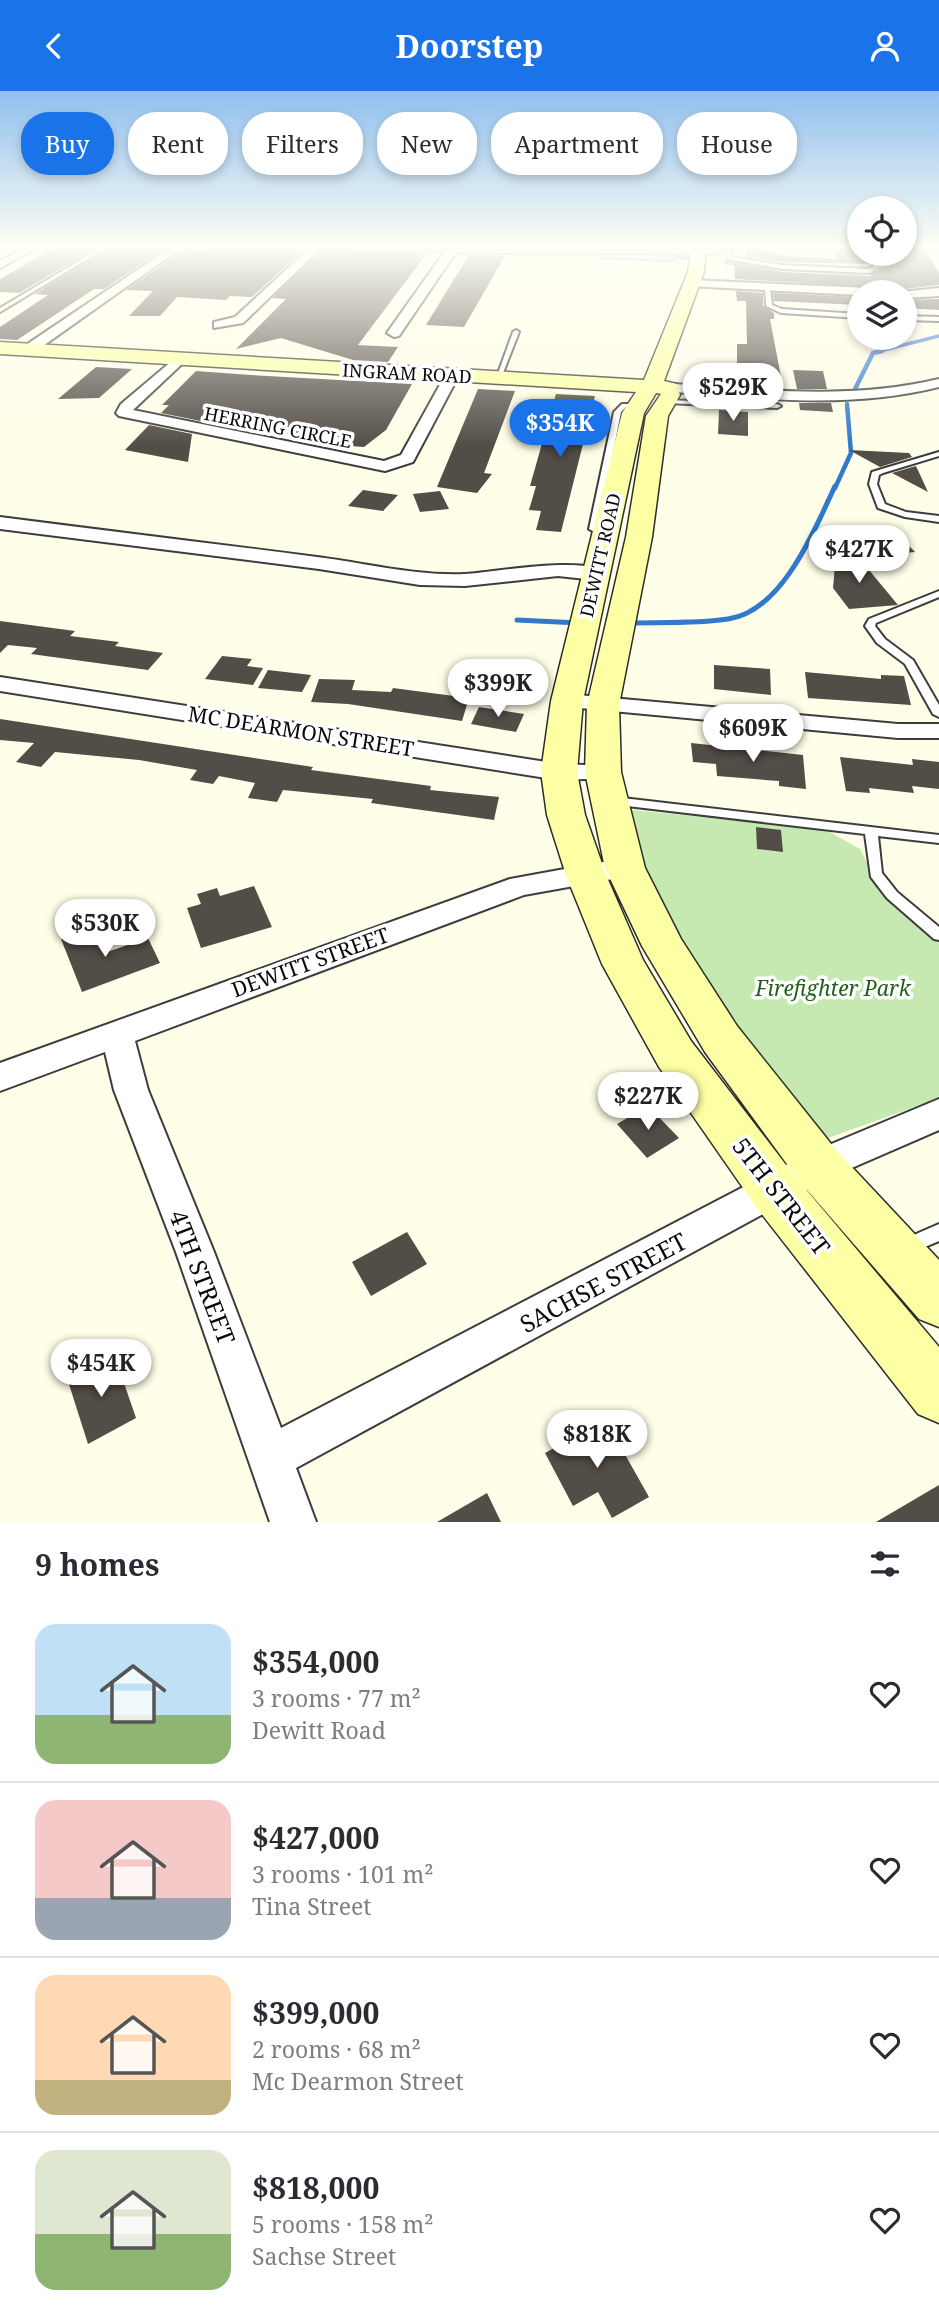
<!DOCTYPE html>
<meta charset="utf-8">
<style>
:root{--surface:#fff;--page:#f7f7f7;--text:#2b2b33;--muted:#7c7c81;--line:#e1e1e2;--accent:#1a73e8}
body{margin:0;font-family:"Noto Serif",serif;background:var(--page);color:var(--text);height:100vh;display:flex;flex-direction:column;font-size:26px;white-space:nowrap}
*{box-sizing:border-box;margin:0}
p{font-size:23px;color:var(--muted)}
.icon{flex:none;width:38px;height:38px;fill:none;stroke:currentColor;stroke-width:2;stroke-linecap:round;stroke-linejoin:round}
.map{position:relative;height:1431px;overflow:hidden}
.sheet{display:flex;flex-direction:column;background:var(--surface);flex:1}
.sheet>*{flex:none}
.top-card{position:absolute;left:21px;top:21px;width:898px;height:63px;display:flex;gap:14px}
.tools{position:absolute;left:847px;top:105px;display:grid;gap:14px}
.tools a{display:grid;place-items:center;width:70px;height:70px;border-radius:50%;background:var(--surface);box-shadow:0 4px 10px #0003;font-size:35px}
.price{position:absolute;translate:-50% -60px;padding:0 16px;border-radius:24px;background:#fff;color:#222;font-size:23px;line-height:46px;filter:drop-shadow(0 2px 4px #0008)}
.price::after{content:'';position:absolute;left:50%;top:42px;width:21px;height:16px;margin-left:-10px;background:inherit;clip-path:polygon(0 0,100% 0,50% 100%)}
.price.current{background:var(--accent);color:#fff}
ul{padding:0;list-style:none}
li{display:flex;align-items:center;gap:21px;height:175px;padding:0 35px}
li+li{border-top:2px solid var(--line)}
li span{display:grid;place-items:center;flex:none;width:196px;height:140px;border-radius:21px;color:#555}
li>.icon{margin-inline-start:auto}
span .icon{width:84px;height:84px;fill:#fffc;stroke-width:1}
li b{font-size:30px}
h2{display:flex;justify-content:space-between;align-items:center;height:84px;padding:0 35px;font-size:30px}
.pill{padding:0 24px;border-radius:28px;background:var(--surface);box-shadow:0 4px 10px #0003;font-size:24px;line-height:63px}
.pill.current{background:var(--accent);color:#fff}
header{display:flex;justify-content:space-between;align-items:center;height:91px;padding:0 35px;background:var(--accent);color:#fff;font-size:32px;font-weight:700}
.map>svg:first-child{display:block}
.green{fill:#c6e9b2}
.water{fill:#acd0f7;stroke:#3279ce;stroke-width:2}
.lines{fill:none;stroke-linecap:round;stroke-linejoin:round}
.stream-far2{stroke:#3279ce;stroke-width:3.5}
.stream-far1{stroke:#3279ce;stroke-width:4.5}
.stream{stroke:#3279ce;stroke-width:5}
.building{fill:#534d47}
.service-casing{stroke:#3d3d3d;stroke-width:4}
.minor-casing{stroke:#3d3d3d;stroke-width:4}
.secondary-casing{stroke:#2c2c2c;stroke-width:3}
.service{fill:#fff;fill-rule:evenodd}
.minor{fill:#fff;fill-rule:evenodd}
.secondary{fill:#fcffa3;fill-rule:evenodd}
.labels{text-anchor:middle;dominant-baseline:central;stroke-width:7;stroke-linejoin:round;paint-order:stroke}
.far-street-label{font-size:18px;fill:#0a0a0a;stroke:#fff}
.street-label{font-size:21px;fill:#0a0a0a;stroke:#fff}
.park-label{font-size:21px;font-style:italic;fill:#20611b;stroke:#fff}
.near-street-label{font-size:24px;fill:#0a0a0a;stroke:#fff}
</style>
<header><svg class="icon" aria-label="back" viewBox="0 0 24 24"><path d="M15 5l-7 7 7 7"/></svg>Doorstep<svg class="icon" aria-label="person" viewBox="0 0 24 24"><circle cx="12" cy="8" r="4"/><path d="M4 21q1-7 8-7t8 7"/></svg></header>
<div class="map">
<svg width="939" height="1431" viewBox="0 0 939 1431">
<rect width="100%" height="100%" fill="#fffee8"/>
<path class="green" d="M624 718 826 739 860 758 883 802 939 851V1007L820 1050 690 877 645 788Z"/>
<path class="water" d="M602 162H669L676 164 675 169 667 170 601 167 599 163Z"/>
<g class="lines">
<g class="stream-far2">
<path d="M675 166 689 168"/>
<path d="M726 172 788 178"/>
<path d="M839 181 883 183"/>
<path d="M876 261 939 245"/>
</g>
<g class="stream-far1">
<path d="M854 300 873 262 882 260"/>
<path d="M835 397 851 362 847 313"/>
</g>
<g class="stream">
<path d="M517 529 579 532"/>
<path d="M626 532C660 531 695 533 728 528 782 521 815 438 835 395"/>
</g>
</g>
<g class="building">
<path d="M57 155H100L19 202 0 201V188Z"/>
<path d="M111 155 167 156 104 198H94L17 249 0 248V236L48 204 35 203Z"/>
<path d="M209 155H308L252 206 230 205 226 209 177 206 160 225H129L153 200 126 199 186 157 204 158Z"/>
<path d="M746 155H766L767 160 785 165 837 168 832 155H853L859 163H867L872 173 782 171 743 165H747Z"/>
<path d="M905 155 924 156 939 182V194L905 198 735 188 734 172 782 181 870 185 884 176 878 163H905Z"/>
<path d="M325 156 427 162 358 254 398 256 388 271 353 269 281 247 236 258 286 208 272 207Z"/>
<path d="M469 164 505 165 464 236 426 234Z"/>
<path d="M736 200 763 202V215L774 222V228H770L782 291 737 287V253H747L746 210H737Z"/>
<path d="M773 202 859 206V214L774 210Z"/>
<path d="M939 208V219L905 217V209Z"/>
<path d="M96 276 132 278 99 307 58 308Z"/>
<path d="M793 279 823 280 827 298H797Z"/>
<path d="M196 280 251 284 412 293 386 339 364 356 337 354 342 346 250 340 161 322 169 314H162Z"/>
<path d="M478 298 515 300 484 382 492 383 477 402 437 396Z"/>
<path d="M556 303 595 305 561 441 536 439 541 420 529 419 536 395H530Z"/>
<path d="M799 312H831L833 321 800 319Z"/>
<path d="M719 319 748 321V345L718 343Z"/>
<path d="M149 334 192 343 188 371 125 359Z"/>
<path d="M849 359 909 362 912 366 880 376Z"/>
<path d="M916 375 928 401 892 382Z"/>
<path d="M363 399 398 404 383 420 348 415Z"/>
<path d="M440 400 449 418 420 421 413 403Z"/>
<path d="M897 443 915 461 881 464 863 445Z"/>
<path d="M836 464 859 467 898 514 849 518 833 497Z"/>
<path d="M0 530 75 540 70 545 119 551 115 555 163 562 148 579 31 563 37 557 8 554 0 562Z"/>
<path d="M222 565 252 568 247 575 263 577 253 594 205 588Z"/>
<path d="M714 574 770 578 771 604 714 598Z"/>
<path d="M268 579 311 584 302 601 258 597Z"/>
<path d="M805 581 881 588V584L904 585 911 614 808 607Z"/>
<path d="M319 588 355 589 352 599 391 601 393 597 469 607 462 630 348 613 311 611Z"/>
<path d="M479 616 524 623 516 641 471 633Z"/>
<path d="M0 628 313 676 311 679 431 695 430 699 499 706 494 729 371 712 373 708 283 699 277 711 248 707 255 692 219 685 213 693 190 689 197 679 139 669 55 661 41 676 16 671 34 652 0 649Z"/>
<path d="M691 652 803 664 806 698 779 695V690L717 685 716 673 693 671Z"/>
<path d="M840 666 913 674 912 668 939 671V698L912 695 914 702 869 697 870 702 846 700Z"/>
<path d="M756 736 781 739 783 761 757 758Z"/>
<path d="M254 795 272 836 201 857 187 817 201 813 197 803 217 797 220 805Z"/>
<path d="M96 835 107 861 148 847 160 872 82 901 61 848Z"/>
<path d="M648 1015 679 1047 647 1067 617 1033Z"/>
<path d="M407 1141 427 1173 371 1205 352 1171Z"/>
<path d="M114 1263 136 1327 88 1353 67 1287Z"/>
<path d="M605 1328 649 1406 612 1427 598 1401 573 1415 545 1362Z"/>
<path d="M939 1394V1431H876Z"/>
<path d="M487 1402 501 1431H437Z"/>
</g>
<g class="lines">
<defs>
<g id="service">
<path d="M104 155H109L0 221V217Z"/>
<path d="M726 155H730L731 166 782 174 869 178 875 174 870 163H875L881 175 870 182 782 178 727 168Z"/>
<path d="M765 196 770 197 772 214 782 218 859 223V227L781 222 766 215Z"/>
<path d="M905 225 939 226V230L905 229Z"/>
<path d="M516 239 519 241 501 287 496 288 513 241Z"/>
<path d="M665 309 777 313 781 315 777 317 667 312 665 311Z"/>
<path d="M622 313H637L641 315 637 317 626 316 621 321 598 437 608 443 604 446 589 438 614 321Z"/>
<path d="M939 361V365L883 382 879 384 877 393 885 413 906 421 939 425V431L905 426 878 417 869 393 872 381Z"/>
<path d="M939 500V506L876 532 875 535 885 548 913 569 939 614V626L933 623 905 573 877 552 865 535 869 528Z"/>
<path d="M614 706 939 744V752L878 745 882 782 897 801 939 836V849L934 848 887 807 871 786 865 743 610 713 608 710 610 707Z"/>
<path d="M939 1133V1150L906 1164 900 1162 897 1156 900 1150Z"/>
</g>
<g id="minor">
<path d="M28 155H40L0 177V170Z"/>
<path d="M173 155H184L33 262H23V256Z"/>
<path d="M312 155H323L243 232 214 237V231L235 226Z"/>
<path d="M387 155 716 157 721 160 716 163C629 161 543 164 456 161L399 245 394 246 387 242 445 160 392 158Z"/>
<path d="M692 189 868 197 874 201H859V204L688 195 686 193Z"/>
<path d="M939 197V205L905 207V201H900Z"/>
<path d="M179 264 186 268 184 271 133 319 384 370 401 364 447 281 459 284 413 371 385 380 119 325 116 322 121 313Z"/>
<path d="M939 288V296C851 318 764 308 674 301L667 297 674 293C764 299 851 309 939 288Z"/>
<path d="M0 426C106 440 211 452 317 466 366 472 415 485 464 483 490 482 590 463 605 483L595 489 558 485 465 495 420 494 319 478 0 438Z"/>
<path d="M0 586 559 673 612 675 616 681 612 687 559 689 0 600Z"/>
<path d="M567 603 898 633H939V647H898L559 615 555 610 559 605Z"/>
<path d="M625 767 635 770 639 777 635 784 524 804 135 950 148 999 214 1161 281 1337 805 1064 939 1008V1039L831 1086 296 1377 316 1431H270L176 1161 114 999 105 961 0 1000V972L510 788Z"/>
</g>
<path id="secondary" d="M692 155H706L704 181 664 290 677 293 680 304 668 325 652 446 619 614 621 681 645 777 681 848 737 935 836 1059 939 1169V1236L919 1228 800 1091 705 961 642 855 605 777 585 681 587 614 626 446 646 325 661 303 656 302 644 322 583 610 577 681 585 724 606 784 643 869 691 950 793 1083 939 1256V1332L918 1323 757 1117 659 976 602 873 566 784 547 724 541 681 551 610 622 322 636 301 0 263V251L644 289 688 181Z"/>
</defs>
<use href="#service" class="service-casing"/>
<use href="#minor" class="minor-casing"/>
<use href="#secondary" class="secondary-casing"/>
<use href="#service" class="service"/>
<use href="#minor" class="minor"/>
<use href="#secondary" class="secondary"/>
</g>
<linearGradient id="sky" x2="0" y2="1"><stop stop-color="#90bfee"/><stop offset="0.44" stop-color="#fffff5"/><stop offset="1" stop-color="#fffff5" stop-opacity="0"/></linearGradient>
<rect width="939" height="355" fill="url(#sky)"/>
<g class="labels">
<g class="far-street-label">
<text transform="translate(407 282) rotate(3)">INGRAM ROAD</text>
<text transform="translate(278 336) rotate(11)">HERRING CIRCLE</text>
<text transform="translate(600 464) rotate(-77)">DEWITT ROAD</text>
</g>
<g class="street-label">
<text transform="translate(301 640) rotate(9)">MC DEARMON STREET</text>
<text transform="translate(310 871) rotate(-20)">DEWITT STREET</text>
</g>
<g class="park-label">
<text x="833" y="897">Firefighter Park</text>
</g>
<g class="near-street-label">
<text transform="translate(782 1105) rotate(52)">5TH STREET</text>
<text transform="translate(203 1186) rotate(69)">4TH STREET</text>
<text transform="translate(603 1191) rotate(-28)">SACHSE STREET</text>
</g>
</g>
</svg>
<div class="tools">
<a><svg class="icon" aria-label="locate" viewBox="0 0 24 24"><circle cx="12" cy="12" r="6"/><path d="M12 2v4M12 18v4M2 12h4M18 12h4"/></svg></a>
<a><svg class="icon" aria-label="layers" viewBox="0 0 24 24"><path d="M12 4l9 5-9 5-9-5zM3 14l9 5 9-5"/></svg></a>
</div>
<b class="price" style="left:733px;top:332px">$529K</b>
<b class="price current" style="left:560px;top:368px">$354K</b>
<b class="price" style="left:859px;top:494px">$427K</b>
<b class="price" style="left:498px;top:628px">$399K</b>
<b class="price" style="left:753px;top:673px">$609K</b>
<b class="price" style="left:105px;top:868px">$530K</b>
<b class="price" style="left:648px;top:1041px">$227K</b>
<b class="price" style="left:101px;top:1308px">$454K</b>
<b class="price" style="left:597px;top:1379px">$818K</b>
<div class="top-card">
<a class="pill current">Buy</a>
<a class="pill">Rent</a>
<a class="pill">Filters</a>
<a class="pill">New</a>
<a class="pill">Apartment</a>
<a class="pill">House</a>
</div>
</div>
<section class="sheet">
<h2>9 homes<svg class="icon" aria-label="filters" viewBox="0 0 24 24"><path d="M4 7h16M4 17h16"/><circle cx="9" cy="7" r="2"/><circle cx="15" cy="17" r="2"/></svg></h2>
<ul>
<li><span style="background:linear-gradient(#bfe0f5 65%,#8fb573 0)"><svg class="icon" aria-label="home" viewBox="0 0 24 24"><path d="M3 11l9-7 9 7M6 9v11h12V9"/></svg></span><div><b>$354,000</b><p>3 rooms · 77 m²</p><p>Dewitt Road</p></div><svg class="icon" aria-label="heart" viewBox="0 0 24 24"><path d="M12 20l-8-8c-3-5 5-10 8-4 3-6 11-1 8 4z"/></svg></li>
<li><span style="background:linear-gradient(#f6c9c9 70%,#9aa5b1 0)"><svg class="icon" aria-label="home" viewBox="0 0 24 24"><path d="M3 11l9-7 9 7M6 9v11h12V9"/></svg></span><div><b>$427,000</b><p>3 rooms · 101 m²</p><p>Tina Street</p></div><svg class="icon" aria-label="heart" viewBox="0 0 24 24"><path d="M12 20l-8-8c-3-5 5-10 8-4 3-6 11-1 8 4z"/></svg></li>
<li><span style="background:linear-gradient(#ffd9b3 75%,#c2b280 0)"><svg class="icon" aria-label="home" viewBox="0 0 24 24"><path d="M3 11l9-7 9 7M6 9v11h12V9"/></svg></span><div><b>$399,000</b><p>2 rooms · 68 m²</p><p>Mc Dearmon Street</p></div><svg class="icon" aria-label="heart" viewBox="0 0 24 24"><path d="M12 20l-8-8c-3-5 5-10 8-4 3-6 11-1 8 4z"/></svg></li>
<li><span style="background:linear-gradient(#dfe7d0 60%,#8fb573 0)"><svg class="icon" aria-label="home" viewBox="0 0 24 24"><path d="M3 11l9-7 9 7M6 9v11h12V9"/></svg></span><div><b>$818,000</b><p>5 rooms · 158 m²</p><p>Sachse Street</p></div><svg class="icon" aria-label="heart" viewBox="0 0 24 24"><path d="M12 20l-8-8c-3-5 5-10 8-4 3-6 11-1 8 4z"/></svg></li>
</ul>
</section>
